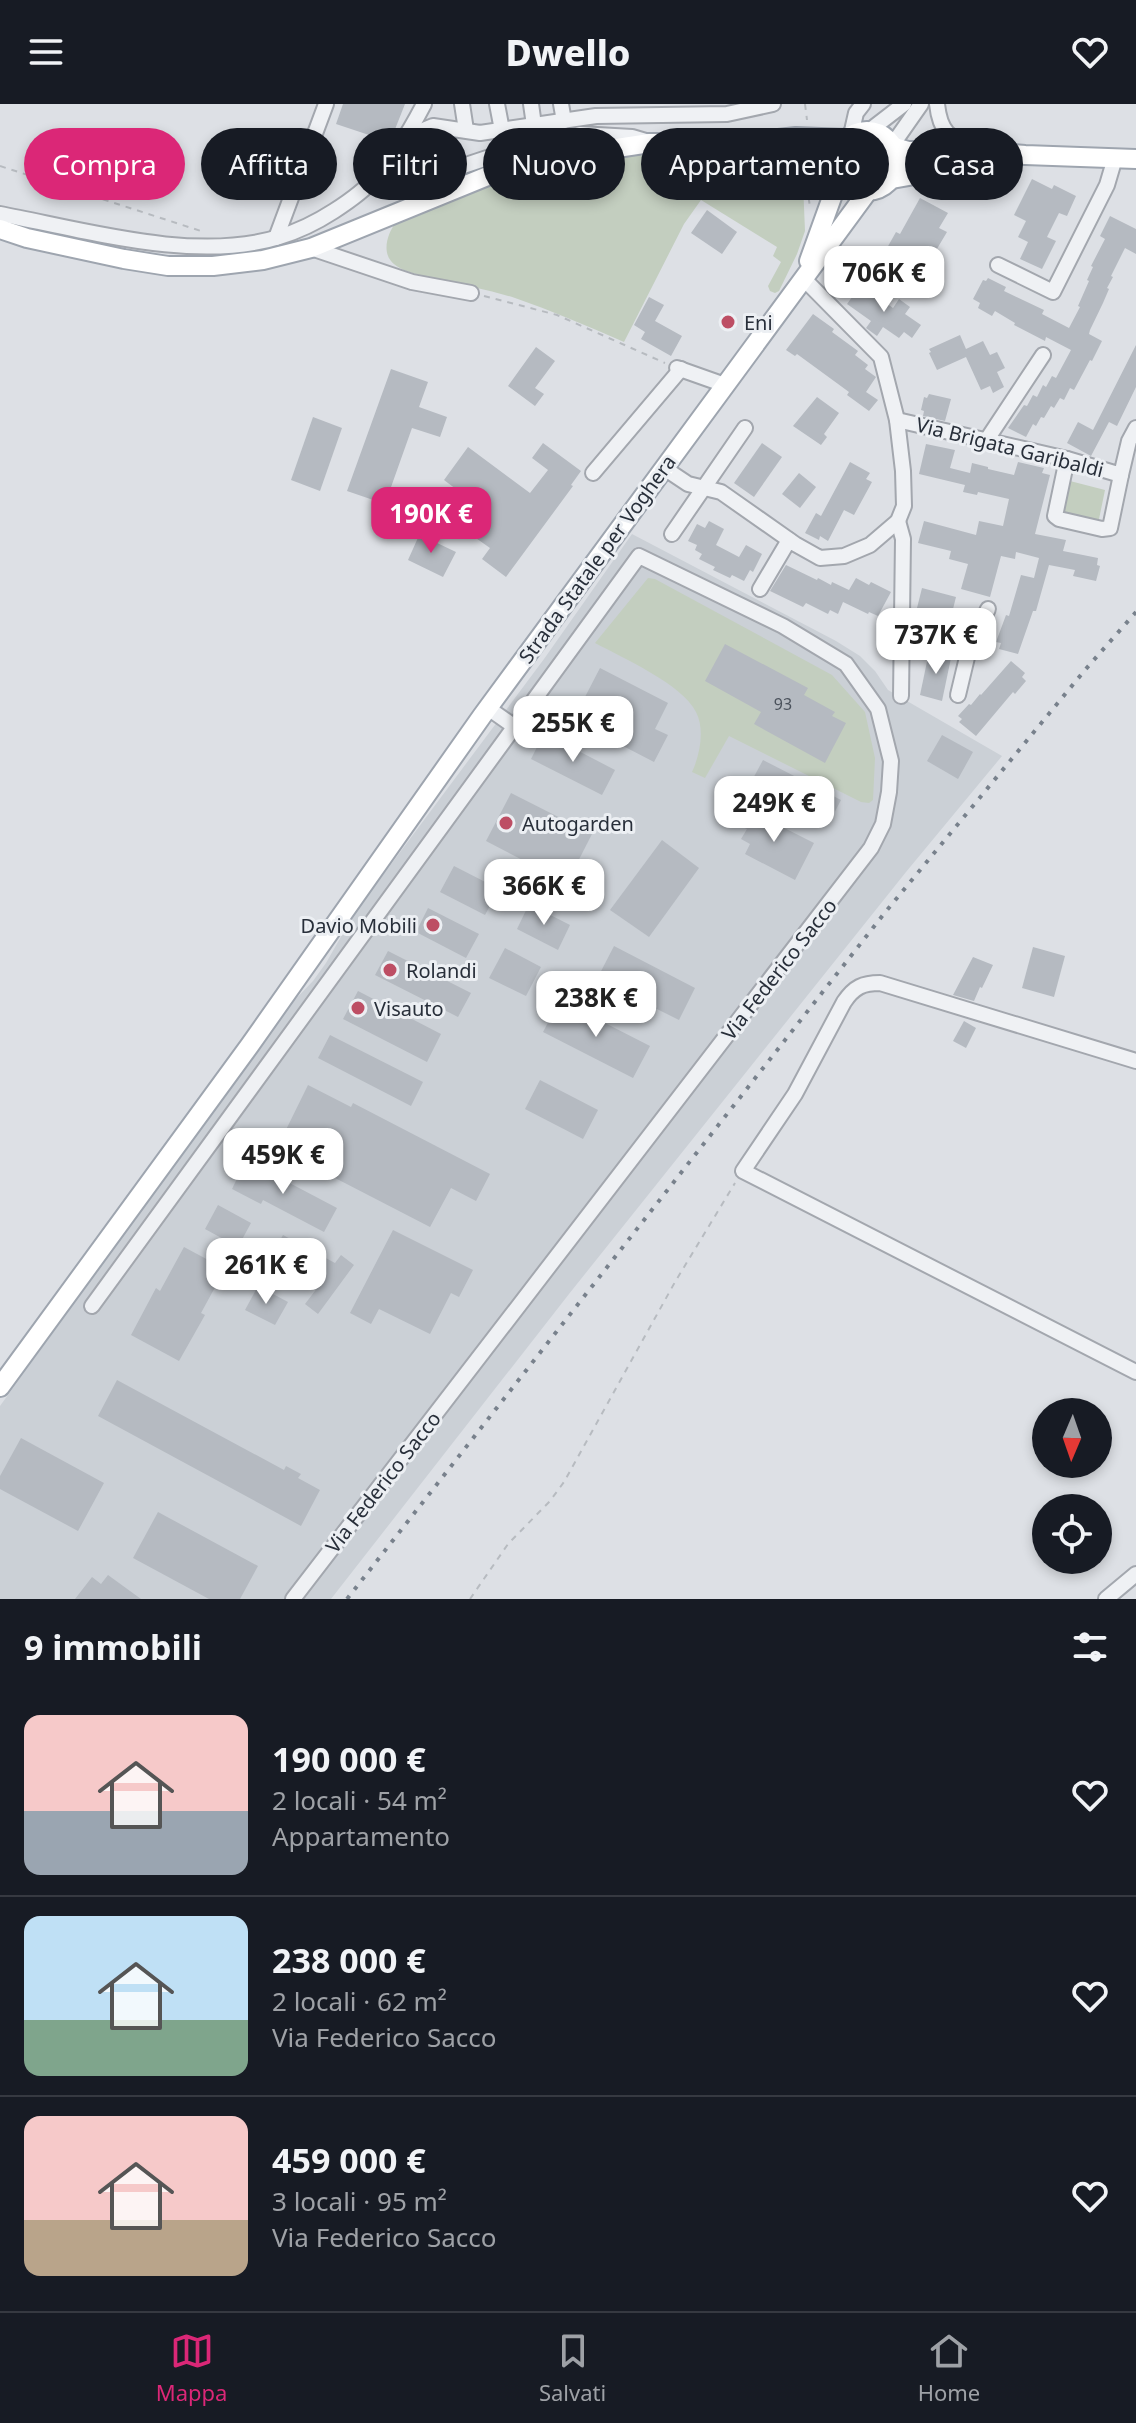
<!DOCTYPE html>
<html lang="it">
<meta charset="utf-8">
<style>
:root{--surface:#171b24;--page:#242831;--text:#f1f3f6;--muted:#9ea1a6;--line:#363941;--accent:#db2777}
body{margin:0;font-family:"Noto Sans",sans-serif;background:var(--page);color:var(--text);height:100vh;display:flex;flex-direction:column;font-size:30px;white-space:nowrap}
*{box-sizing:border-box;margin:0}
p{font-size:26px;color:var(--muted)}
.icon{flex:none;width:44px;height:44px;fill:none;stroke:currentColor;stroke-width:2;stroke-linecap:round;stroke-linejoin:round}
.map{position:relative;height:1495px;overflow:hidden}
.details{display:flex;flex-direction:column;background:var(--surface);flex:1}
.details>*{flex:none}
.banner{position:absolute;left:24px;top:24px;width:1088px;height:72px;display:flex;gap:16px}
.needle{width:52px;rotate:182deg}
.fabs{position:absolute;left:1032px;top:1294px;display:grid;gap:16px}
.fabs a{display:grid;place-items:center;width:80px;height:80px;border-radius:50%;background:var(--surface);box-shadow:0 4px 12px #0003;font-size:40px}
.price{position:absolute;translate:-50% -68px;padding:0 18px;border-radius:16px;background:#fff;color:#222;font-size:26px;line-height:52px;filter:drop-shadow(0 2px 4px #0008)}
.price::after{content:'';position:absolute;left:50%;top:48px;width:24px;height:18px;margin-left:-12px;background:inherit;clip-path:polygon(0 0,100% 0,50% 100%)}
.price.active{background:var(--accent);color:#fff}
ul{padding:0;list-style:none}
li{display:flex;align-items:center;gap:24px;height:200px;padding:0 24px}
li+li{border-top:2px solid var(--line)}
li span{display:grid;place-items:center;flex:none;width:224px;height:160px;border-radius:16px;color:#555}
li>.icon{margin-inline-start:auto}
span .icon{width:96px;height:96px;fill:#fffc;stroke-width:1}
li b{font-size:34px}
h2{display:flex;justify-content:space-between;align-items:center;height:96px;padding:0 24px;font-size:34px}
.chip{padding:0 28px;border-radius:36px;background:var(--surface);box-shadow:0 4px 12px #0003;font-size:28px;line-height:72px}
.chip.active{background:var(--accent);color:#fff}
header{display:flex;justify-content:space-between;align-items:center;height:104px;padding:0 24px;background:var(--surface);font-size:36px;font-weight:800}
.dock{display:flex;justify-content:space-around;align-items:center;height:112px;border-top:2px solid var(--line);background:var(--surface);font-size:22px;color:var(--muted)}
.dock a{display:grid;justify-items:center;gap:4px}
.dock .active{color:var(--accent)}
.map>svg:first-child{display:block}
.built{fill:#cbd0d6}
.green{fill:#c3cebf}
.building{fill:#b5bac1}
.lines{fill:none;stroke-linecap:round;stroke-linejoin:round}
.minor-casing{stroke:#a3a7ae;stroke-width:18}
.major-casing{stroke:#9ea5af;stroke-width:22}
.path{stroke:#b7bbc0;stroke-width:2;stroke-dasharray:6 6;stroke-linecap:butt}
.minor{stroke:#eff1f4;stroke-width:14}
.major{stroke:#fff;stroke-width:18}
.rail{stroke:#78818c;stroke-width:4;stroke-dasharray:4 8;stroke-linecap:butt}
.poi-dot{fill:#bd4e64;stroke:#eceff3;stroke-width:3}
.labels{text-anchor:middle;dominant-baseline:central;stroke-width:6;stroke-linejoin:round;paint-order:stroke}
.number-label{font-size:16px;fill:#4b525c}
.poi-label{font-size:20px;fill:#282f3a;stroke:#eceff3;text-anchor:start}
.street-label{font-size:20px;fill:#282f3a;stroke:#eceff3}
</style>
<header><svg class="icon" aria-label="menu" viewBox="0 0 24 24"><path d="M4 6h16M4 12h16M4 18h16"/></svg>Dwello<svg class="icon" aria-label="heart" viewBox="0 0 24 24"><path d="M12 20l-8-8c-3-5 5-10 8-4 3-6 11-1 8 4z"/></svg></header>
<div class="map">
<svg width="1136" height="1495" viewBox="0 0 1136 1495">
<rect width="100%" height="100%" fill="#dde0e5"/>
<path class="built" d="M632 430 836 537 860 552 875 567 888 586 1002 652 906 768 569 1190 331 1495H0V1302L286 905 313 877 326 859 354 810 544 555Z"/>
<g class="green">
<path d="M734 48 769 54 797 72 803 79 805 127 797 150 779 187 775 189 770 187 768 182 781 158 773 152 777 143 701 96 684 120 624 238C588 222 552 207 515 194 490 186 463 181 437 175 423 171 401 169 391 157 382 146 388 129 396 118 437 100 478 81 521 69 591 50 662 49 734 48Z"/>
<path d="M1070 377 1105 386 1098 420 1061 413Z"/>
<path d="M648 474 655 475 832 571 865 608 875 654 873 696 869 699 861 698 729 632 705 674 692 668C700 651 705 625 696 608 682 580 623 554 595 539Z"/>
</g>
<g class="building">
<path d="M343 0H405L390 38 336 20Z"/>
<path d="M1032 75 1052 85 1054 81 1076 92 1067 112 1059 109 1047 133 1056 137 1042 165 1020 155 1028 138 1018 133 1026 117 1014 111Z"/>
<path d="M920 94 948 109 939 124 947 128 925 165 887 144 896 128 900 130Z"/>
<path d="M707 106 737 128 722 150 691 129Z"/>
<path d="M1110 112 1136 125V150L1125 144 1111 172 1113 173 1107 184 1109 185 1103 199 1090 226 1089 230 1102 237 1092 257 1090 256 1074 286 1070 284 1064 296 1060 294 1054 304 1051 302 1044 314 1041 313 1036 322 1033 320 1026 333 1008 324 1024 301 1027 302 1033 291 1037 293 1043 281 1046 283 1052 272 1056 274 1071 246 1046 233 1045 237 1014 221 1015 219 995 207 992 212 978 204 980 199 973 195 983 176 986 177 988 174 1006 183 1004 187 1044 206 1042 210 1069 224 1080 203 1078 202 1089 177 1087 176 1093 163 1091 162 1105 135 1100 132Z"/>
<path d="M861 181 893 204 899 195 910 203 905 210 921 221 912 234 904 228 899 234 883 223 877 232 866 224 871 217 847 200Z"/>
<path d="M649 193 664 201 655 217 682 232 671 252 641 235 645 228 634 221Z"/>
<path d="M813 210 834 225 832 228 858 247 855 251 868 261 865 265 876 273 866 288 878 296 869 307 847 291 849 288 797 250 795 252 786 246Z"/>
<path d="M960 231 966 245 983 237 990 251 997 248 1005 264 997 268 1004 283 993 289 990 282 981 286 966 253 937 266 929 249 931 248 929 245Z"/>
<path d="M1136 241V283L1117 322 1109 318 1091 352 1067 339 1078 318 1093 326Z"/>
<path d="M536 243 555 257 535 284 544 290 535 302 508 282Z"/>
<path d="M391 265 428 278 419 303 447 313 440 333 412 324 385 400 347 387Z"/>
<path d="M929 290 951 295 945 317 923 312 924 307 921 306 924 293 927 294Z"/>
<path d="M817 293 839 309 824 330 827 333 821 341 793 322Z"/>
<path d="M313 313 342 324 320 387 291 376Z"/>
<path d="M543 339 581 367 571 381 573 382 506 473 482 455 490 444 473 432 489 410 444 376 468 343 530 389 548 366 532 354Z"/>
<path d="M762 339 782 353 754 393 734 379Z"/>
<path d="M926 340 955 346 950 364 970 369 972 359 988 363V365L1014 371 1018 358 1044 364 1042 369 1050 371 1035 430 1066 436 1063 447 1098 454 1097 461 1100 462 1096 477 1073 472 1075 466 1049 461 1036 507H1033L1018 550 999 545 1001 539 996 538 1006 511 1009 512 1021 471 1034 474 1039 454 1016 448 1015 455 1001 452 990 493 961 485 968 460 949 455 951 447 918 439 924 417 976 431 979 417 1003 422 1009 395 978 388 977 391 963 388 965 381 919 370Z"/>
<path d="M850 358 870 369 866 375 872 378 854 411 844 406 828 437 820 432 819 436 805 429 816 409 821 412Z"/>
<path d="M799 369 816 383 800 404 782 390Z"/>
<path d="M709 417 724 425 716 441 739 453 746 441 762 450 753 468 750 466 744 477 732 471 730 474 713 466 715 463 699 455 702 450 695 446 697 441 688 437 697 420 705 424Z"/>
<path d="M421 427 437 434 435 438 456 448 443 473 408 456Z"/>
<path d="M786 461 817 476 818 474 831 481 832 478 849 486 856 474 869 481 871 478 891 488 878 512 869 508 868 510 843 498 838 510 830 506 828 510 806 499 803 503 770 487Z"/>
<path d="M922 484 956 493 948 525 914 516Z"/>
<path d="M725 540 808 584 804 591 835 608 832 612 846 619 825 659 754 620 761 608 705 577Z"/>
<path d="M929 548 951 554 942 597 920 591Z"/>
<path d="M1011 557 1025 569 1022 573 1026 577 1015 590 1013 588 976 632 959 618 962 615 958 612 969 600 971 601 980 590 981 591Z"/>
<path d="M600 564 668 599 655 625 668 631 654 658 573 616Z"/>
<path d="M544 629 615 666 602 691 531 655Z"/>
<path d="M942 631 973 648 958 675 927 657Z"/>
<path d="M763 656 841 696 828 721 750 680Z"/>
<path d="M511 689 592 730 567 779 486 737Z"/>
<path d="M743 703 814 739 795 776 745 750 750 740 741 735 747 725 735 720Z"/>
<path d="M662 736 699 764 649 833 610 806Z"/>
<path d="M454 762 499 785 485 811 440 788Z"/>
<path d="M529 800 570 821 558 846 517 825Z"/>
<path d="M428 804 479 830 466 854 416 828Z"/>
<path d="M614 842 695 884 679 916 597 875Z"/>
<path d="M1033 843 1065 852 1054 893 1022 884Z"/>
<path d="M505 844 541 863 526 892 489 874Z"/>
<path d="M388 847 471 889 458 913 375 871Z"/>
<path d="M973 853 993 861 982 884 980 883 974 897 953 891Z"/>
<path d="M358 887 441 930 427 958 343 915Z"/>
<path d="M560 896 650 942 633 974 543 928Z"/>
<path d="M964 917 976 924 966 944 953 937Z"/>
<path d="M330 931 423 978 411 1002 318 954Z"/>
<path d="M540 976 598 1006 583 1035 525 1005Z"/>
<path d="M308 981 351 1003 353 999 490 1070 476 1097 451 1084 430 1123 277 1044Z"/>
<path d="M246 1056 337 1104 324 1128 263 1096 261 1100 232 1085Z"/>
<path d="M218 1101 251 1119 238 1143 205 1125Z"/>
<path d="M393 1126 473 1166 459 1193 451 1189 430 1230 379 1205 371 1220 350 1209Z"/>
<path d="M283 1131 335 1159 341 1151 354 1161 318 1210 305 1200 318 1183 269 1156Z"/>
<path d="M184 1143 225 1165 201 1209 205 1211 179 1257 131 1231 156 1184 160 1187Z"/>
<path d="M258 1182 288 1198 275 1221 245 1206Z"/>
<path d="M117 1276 284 1366 286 1362 301 1370 298 1374 320 1386 301 1422 98 1312Z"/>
<path d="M21 1334 104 1379 78 1427 0 1385V1372Z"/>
<path d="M158 1408 258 1462 240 1495H209L133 1454Z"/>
<path d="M108 1471 141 1495H75L92 1473 101 1480Z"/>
</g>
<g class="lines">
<defs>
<g id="minor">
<path d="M462 0 466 26"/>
<path d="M497 0 502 26"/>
<path d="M531 0 534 21"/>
<path d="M561 0 564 17"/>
<path d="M937 0C940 28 949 34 974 44"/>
<path d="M869 27 904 0"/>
<path d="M851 31 856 9 863 0"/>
<path d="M649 38 632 33 580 30 496 51 439 70 427 69 418 64 412 55 411 46 414 36 421 27 433 22 480 29 596 12 727 10 773 0"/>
<path d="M893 40 921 0"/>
<path d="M0 110C84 126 196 159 279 133 299 127 317 118 334 107 348 98 366 85 377 72 394 53 412 23 424 0"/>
<path d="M276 134 326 0"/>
<path d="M311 144 412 178 471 189"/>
<path d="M998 161 1053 188 1107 81 1115 54"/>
<path d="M677 264 725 281"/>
<path d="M897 316 1067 355 1121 371 1129 337 1136 324"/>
<path d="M986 337 1043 251"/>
<path d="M1067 355 1055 412 1059 415 1102 425 1110 424 1121 371"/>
<path d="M664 364 688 380 721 388 795 440 820 454 844 452 870 441 898 417 904 402 903 367 897 316 881 253 803 174"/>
<path d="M593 369 681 265"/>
<path d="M898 417 903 435 901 592"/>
<path d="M672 430 745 324"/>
<path d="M760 485 789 436"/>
<path d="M902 530 969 545 988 505"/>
<path d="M958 591 969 545"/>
<path d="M488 604 515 623"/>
<path d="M1136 957 880 879C863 879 854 883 844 898L795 990 743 1067 1136 1268"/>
<path d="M92 1202 639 452 783 522 846 560 878 605 891 657 889 688 883 720 871 744 293 1495"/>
<path d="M1106 1495 1136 1470"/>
</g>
<g id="major">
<circle cx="867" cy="57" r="30"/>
<path d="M763 43 804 51 837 64"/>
<path d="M894 43 908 47H981L1025 51 1136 55"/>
<path d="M892 75 999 56"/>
<path d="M0 125 27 134 124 155 168 162H213L263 156 311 144 495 69 564 52 650 39H744L796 33 846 35"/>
<path d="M809 157 840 71"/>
<path d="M0 1283 250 941 482 612 868 87"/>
</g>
</defs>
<use href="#minor" class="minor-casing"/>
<use href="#major" class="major-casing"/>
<g class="path">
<path d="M805 0 807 16"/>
<path d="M0 62 204 128"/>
<path d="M805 70 810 103"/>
<path d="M484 192 557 211 665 259"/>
<path d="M470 1495 508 1440 550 1397 564 1378 675 1178 735 1079"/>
</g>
<use href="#minor" class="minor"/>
<use href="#major" class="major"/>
<path class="rail" d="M347 1495 883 811 1085 566 1136 508"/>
</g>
<g class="poi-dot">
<circle cx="728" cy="218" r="8"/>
<circle cx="506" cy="719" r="8"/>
<circle cx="433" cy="821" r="8"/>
<circle cx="390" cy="866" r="8"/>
<circle cx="358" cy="904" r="8"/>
</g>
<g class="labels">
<g class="number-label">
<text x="783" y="600">93</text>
</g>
<g class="poi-label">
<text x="744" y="218">Eni</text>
<text x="522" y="719">Autogarden</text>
<text x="417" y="821" text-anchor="end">Davio Mobili</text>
<text x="406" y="866">Rolandi</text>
<text x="374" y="904">Visauto</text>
</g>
<g class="street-label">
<text transform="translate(1010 343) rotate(14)">Via Brigata Garibaldi</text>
<text transform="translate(597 455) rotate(-54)">Strada Statale per Voghera</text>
<text transform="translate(779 865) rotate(-52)">Via Federico Sacco</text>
<text transform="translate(383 1378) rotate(-52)">Via Federico Sacco</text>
</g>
</g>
</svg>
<div class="fabs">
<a><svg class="needle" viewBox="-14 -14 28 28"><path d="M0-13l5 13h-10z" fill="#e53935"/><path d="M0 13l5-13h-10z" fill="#9ea1a6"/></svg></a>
<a><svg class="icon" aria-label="locate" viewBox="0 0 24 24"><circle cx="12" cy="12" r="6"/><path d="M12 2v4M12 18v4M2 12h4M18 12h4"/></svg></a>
</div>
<b class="price" style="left:884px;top:210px">706K €</b>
<b class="price active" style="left:431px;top:451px">190K €</b>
<b class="price" style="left:936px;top:572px">737K €</b>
<b class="price" style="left:573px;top:660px">255K €</b>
<b class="price" style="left:774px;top:740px">249K €</b>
<b class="price" style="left:544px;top:823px">366K €</b>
<b class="price" style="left:596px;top:935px">238K €</b>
<b class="price" style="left:283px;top:1092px">459K €</b>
<b class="price" style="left:266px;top:1202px">261K €</b>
<div class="banner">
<a class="chip active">Compra</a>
<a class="chip">Affitta</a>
<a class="chip">Filtri</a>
<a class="chip">Nuovo</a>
<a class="chip">Appartamento</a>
<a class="chip">Casa</a>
</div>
</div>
<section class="details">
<h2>9 immobili<svg class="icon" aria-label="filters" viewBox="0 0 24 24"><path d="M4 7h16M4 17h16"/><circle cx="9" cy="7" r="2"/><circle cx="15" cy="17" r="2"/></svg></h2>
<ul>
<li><span style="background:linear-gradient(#f6c9c9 60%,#9aa5b1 0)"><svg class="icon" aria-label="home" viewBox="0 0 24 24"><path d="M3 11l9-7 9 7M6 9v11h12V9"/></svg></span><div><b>190 000 €</b><p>2 locali · 54 m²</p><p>Appartamento</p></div><svg class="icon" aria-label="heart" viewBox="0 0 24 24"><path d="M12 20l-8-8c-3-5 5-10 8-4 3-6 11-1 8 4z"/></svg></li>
<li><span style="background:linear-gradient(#bfe0f5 65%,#7fa58c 0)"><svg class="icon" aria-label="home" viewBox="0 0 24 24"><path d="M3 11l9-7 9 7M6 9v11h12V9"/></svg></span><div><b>238 000 €</b><p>2 locali · 62 m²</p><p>Via Federico Sacco</p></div><svg class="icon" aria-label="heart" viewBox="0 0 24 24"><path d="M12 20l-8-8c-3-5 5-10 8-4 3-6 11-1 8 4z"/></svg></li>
<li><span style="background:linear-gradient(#f6c9c9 65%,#b9a48a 0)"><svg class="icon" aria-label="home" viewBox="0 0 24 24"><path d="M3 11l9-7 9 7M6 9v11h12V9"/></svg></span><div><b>459 000 €</b><p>3 locali · 95 m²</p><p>Via Federico Sacco</p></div><svg class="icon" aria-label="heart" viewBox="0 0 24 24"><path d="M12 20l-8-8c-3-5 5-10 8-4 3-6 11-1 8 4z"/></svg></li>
</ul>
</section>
<nav class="dock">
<a class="active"><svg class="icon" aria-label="map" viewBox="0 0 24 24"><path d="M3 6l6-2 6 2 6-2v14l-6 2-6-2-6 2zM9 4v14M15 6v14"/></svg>Mappa</a>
<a><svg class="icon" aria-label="saved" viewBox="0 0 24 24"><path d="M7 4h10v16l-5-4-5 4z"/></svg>Salvati</a>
<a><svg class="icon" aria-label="home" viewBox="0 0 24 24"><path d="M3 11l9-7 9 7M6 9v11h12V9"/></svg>Home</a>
</nav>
